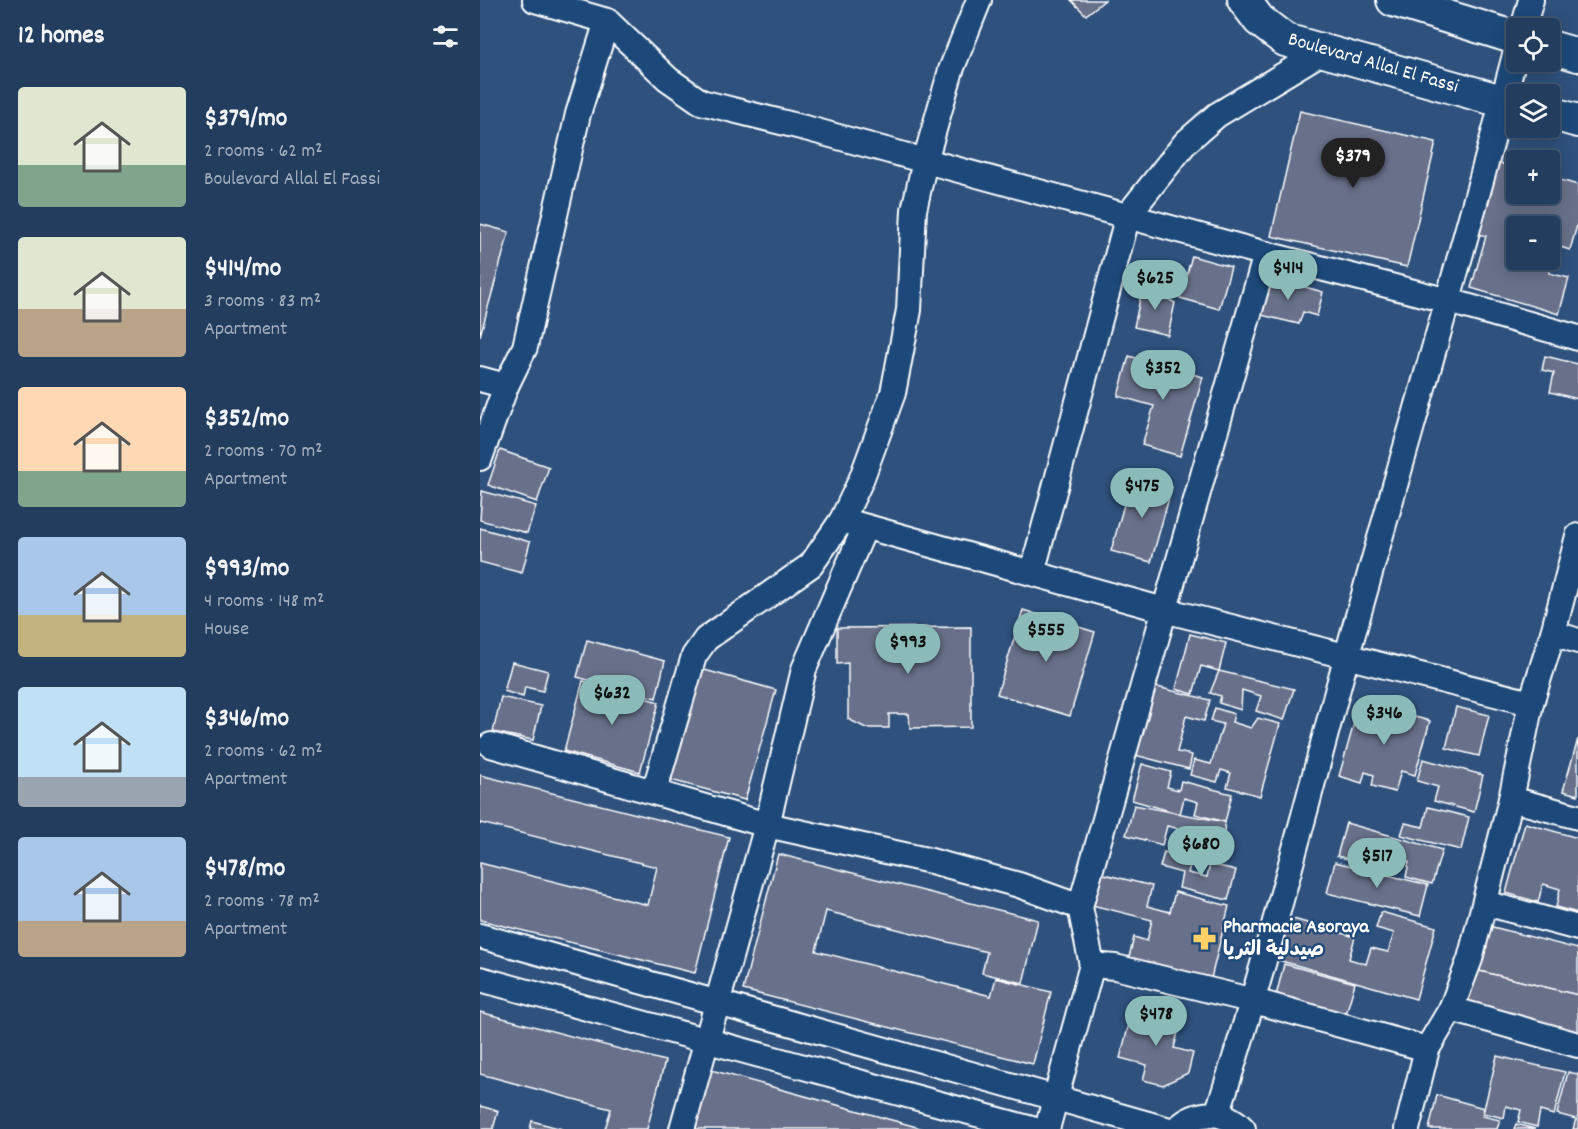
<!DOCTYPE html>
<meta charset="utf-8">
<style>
:root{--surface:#223d5e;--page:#2a4464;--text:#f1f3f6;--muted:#a2aebc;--line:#3f5673;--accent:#8bbbb9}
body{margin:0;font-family:Dekko,"Playpen Sans Arabic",sans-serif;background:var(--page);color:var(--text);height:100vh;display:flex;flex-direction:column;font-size:22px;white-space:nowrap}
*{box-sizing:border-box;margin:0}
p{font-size:20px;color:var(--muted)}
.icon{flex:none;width:33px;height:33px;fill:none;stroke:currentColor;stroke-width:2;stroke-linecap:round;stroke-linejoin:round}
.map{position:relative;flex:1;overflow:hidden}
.side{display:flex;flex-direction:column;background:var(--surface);width:480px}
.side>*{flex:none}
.buttons{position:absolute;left:1026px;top:18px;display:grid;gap:12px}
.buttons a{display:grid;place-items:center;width:54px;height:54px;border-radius:6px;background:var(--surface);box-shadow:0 3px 15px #0003,0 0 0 2px var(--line);font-size:30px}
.price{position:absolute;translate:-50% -51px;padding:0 14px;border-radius:21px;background:var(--accent);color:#111;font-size:20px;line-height:39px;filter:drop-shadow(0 2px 3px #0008)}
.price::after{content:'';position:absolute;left:50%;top:36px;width:18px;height:14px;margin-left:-9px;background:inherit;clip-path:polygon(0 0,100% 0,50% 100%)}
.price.active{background:#222;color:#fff}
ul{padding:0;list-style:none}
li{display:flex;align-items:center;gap:18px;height:150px;padding:0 18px}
li span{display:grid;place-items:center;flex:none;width:168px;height:120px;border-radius:6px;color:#555}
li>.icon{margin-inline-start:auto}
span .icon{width:72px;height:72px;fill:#fffc;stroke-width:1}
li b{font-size:26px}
h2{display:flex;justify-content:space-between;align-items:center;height:72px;padding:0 18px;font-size:26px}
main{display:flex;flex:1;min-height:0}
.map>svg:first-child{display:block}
.building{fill:#686f8a;stroke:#fff;stroke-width:1.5;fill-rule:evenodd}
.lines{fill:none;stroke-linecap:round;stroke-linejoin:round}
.minor-casing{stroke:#fff;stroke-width:28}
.major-casing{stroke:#fff;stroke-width:36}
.minor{stroke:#1f4a7a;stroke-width:24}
.major{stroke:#1f4a7a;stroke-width:32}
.labels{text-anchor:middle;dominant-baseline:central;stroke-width:4.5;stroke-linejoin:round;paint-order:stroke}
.street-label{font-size:20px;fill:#fff;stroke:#1f4a7a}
.poi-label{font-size:20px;font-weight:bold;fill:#fff;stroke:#1f4a7a;text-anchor:start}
</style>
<main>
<section class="side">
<h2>12 homes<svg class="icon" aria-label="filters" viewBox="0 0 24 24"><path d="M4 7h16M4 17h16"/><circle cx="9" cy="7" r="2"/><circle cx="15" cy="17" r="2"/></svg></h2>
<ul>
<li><span style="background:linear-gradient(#dfe7d0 65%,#7fa58c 0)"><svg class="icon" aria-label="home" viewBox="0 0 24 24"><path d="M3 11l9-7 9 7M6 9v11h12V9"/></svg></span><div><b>$379/mo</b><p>2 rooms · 62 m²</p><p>Boulevard Allal El Fassi</p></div></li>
<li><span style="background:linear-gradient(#dfe7d0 60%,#b9a48a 0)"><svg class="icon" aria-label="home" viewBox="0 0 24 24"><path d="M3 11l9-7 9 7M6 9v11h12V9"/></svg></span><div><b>$414/mo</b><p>3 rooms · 83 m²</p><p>Apartment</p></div></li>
<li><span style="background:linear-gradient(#ffd9b3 70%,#7fa58c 0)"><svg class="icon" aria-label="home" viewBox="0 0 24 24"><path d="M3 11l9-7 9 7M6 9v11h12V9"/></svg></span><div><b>$352/mo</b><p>2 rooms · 70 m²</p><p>Apartment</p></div></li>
<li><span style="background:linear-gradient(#a9c7e8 65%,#c2b280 0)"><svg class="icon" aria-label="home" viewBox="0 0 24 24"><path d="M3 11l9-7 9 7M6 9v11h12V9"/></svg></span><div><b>$993/mo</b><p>4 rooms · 148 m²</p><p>House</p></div></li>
<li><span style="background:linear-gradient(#bfe0f5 75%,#9aa5b1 0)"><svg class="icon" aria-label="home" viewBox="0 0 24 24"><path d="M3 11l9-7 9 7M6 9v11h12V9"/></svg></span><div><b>$346/mo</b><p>2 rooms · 62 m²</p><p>Apartment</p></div></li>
<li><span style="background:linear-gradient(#a9c7e8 70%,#b9a48a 0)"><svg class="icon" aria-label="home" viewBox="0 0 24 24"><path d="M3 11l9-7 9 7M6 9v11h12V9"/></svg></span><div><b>$478/mo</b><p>2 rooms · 78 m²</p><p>Apartment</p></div></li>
</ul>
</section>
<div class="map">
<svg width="1098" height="1129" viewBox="0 0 1098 1129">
<rect width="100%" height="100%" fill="#2e517d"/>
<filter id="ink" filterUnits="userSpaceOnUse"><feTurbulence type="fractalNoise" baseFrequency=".0167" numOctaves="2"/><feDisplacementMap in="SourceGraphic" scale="12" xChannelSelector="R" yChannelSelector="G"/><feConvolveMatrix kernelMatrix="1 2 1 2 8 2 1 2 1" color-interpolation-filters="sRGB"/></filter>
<g filter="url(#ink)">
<g class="building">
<path d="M591 0H625L606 15Z"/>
<path d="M820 111 956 142 927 267 791 236Z"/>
<path d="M1019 163 1036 167V194H1070V177L1098 185V222L1090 250 1077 246 1069 273 1089 278 1079 314 991 288 1006 236 998 234ZM1036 226H1070V260H1036Z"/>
<path d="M0 224 29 232 0 336Z"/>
<path d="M712 256 751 267 739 309 700 298Z"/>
<path d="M786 276 843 292 837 316 823 312 819 324 777 314Z"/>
<path d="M663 285 690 292 686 298 695 303 688 335 654 327Z"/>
<path d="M649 356 723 377 700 456 662 445 674 406 638 396Z"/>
<path d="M1065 356 1098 364V399L1070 392 1074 373 1062 370Z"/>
<path d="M20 450 69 467 57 502 8 485Z"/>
<path d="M652 476 692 487 671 562 631 551Z"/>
<path d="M2 491 56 506 47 533 0 520Z"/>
<path d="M0 528 50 542 42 573 0 562Z"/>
<path d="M543 610 615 632 590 716 517 694Z"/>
<path d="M491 627V727L430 728 429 714H409V728H386L368 719V663L357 664V628Z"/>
<path d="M710 634 746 643 739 671 721 666 713 694 696 689Z"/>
<path d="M107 640 185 661 176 698 97 677Z"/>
<path d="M32 662 68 671 63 691 45 687 43 697 24 691Z"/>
<path d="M221 669 296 690 265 800 191 780Z"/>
<path d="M739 671 814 689 804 720 776 711 781 696 762 690 761 710 739 703 741 696 730 693Z"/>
<path d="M103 681 179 702 160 772 84 751Z"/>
<path d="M673 686 730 700 724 721 706 716 697 752 712 755 709 769 655 755Z"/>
<path d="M21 697 61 706 53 740 13 732Z"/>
<path d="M880 702 950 721 935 775 921 771 915 792 892 786 894 775 885 772 882 783 859 776Z"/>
<path d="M976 707 1009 715 999 756 966 748Z"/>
<path d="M735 708 754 714 752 722 771 728 778 718 800 724 780 796 747 787 751 773 741 770 737 782 710 775 714 760 731 764 743 724 731 721Z"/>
<path d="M1098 739V795L1083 791Z"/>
<path d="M943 759 1003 775 994 812 954 801 958 787 937 781Z"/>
<path d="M662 764 691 772 687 787 699 790 701 781 752 794 745 822 715 814 718 802 704 798 700 814 652 800Z"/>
<path d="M0 775 249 837 215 973 0 920V863L168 905 177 867 1 823 0 825Z"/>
<path d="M654 805 745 822 740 863 699 852 704 830 687 826 682 845 646 835Z"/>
<path d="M948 807 989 817 981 850 921 835 925 823 943 827Z"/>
<path d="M866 823 962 850 952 884 926 877 929 862 915 858 911 871 896 867 900 852 887 848 882 863 857 856Z"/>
<path d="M1045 823 1098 838V913L1076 907 1080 889 1063 884 1058 902 1026 893Z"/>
<path d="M684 852 712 859 708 873 727 877 730 864 756 870 748 900 699 888 702 873 680 867Z"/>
<path d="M298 854 558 920 543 983 502 973 507 952 346 911 336 951 511 996 516 978 571 992 553 1064 263 990Z"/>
<path d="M855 862 948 885 940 916 847 893Z"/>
<path d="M620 873 672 886 667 906 690 912 695 892 749 906 730 982 648 961 654 937 667 941 672 920 612 905Z"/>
<path d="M901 912 956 927 936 999 798 960 810 918 875 937 869 959 886 964 891 948 908 952 914 933 896 928Z"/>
<path d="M1005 925 1098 949V995L995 970Z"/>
<path d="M804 964 875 983 866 1014 796 996Z"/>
<path d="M995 970 1098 995V1032L987 1004Z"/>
<path d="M653 1009 701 1021 694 1048 713 1053 708 1073 683 1085 663 1080 667 1065 640 1058Z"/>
<path d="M0 1012 185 1061 167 1129H125L131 1109 0 1074Z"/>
<path d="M1017 1056 1085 1072 1074 1115 1060 1111 1057 1127 1038 1122 1041 1110 1026 1106 1024 1118 1003 1113Z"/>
<path d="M224 1068 444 1129H207Z"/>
<path d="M1088 1072 1098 1074V1129H1093L1096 1119 1077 1114Z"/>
<path d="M957 1095 1004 1108 1002 1116 1020 1120 1017 1129H949Z"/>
<path d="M0 1106 18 1111 13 1129H0Z"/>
<path d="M52 1121 82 1129H50Z"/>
<path d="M1036 1124 1055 1129H1034Z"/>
</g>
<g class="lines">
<defs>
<g id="minor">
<path d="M55 0 127 21 188 79 221 102 329 129 786 254 969 301 1098 338"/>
<path d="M1043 28 1051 0"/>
<path d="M0 379 26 386"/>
<path d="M0 458 26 386 45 347 98 114 127 21"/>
<path d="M362 520 684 610 1051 703"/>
<path d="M552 573 648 215 706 142 737 115 845 50"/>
<path d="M1073 633 1098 641"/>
<path d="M11 745 287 825 451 861 539 885 600 907 612 965 635 967 774 1001 947 1049"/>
<path d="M174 792 214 656 226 639 331 565 362 520 381 480 413 393 429 310 434 210 445 161 471 70 499 0"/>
<path d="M1031 799 1098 817"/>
<path d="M1005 903 1098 928"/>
<path d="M600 907 786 254"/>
<path d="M0 936 686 1129"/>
<path d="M0 979 552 1129"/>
<path d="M971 1009 1098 1045"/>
<path d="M737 1114C787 963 825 809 867 655 923 454 983 254 1036 51"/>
<path d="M202 1129 287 825 324 669 385 527"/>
<path d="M567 1129 612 965"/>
<path d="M697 1129C716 1110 744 1109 763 1129"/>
<path d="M927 1129 947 1049 971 1009 990 959 1031 799 1051 703 1073 633 1098 536"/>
</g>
<g id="major">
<path d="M764 0 779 20 805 40 1036 105"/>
<path d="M913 0 1036 38"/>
<path d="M1070 47 1098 55"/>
<path d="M1070 113 1098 121"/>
</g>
</defs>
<use href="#minor" class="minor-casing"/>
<use href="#major" class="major-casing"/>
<use href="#minor" class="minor"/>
<use href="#major" class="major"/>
</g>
</g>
<defs>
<symbol id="pharmacy-bare" viewBox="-9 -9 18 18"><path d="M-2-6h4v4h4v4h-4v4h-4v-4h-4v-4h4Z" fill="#ffd166" stroke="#1f4a7a" stroke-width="2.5" paint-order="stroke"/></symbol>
</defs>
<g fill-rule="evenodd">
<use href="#pharmacy-bare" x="708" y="922" width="33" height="33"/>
</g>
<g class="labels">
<g class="street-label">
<text transform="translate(893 64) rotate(16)">Boulevard Allal El Fassi</text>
</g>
<g class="poi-label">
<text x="743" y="928">Pharmacie Asoraya<tspan x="743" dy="23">صيدلية الثريا</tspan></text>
</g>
</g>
</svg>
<div class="buttons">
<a><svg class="icon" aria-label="locate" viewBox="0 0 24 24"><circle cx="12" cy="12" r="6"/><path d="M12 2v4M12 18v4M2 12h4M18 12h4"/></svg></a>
<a><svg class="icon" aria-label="layers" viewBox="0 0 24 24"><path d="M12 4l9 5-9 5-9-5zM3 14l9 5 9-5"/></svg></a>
<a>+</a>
<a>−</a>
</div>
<b class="price active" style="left:873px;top:189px">$379</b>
<b class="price" style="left:808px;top:301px">$414</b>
<b class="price" style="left:675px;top:311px">$625</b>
<b class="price" style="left:683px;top:401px">$352</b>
<b class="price" style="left:662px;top:519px">$475</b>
<b class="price" style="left:566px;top:663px">$555</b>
<b class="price" style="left:428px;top:675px">$993</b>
<b class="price" style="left:132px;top:726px">$632</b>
<b class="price" style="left:904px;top:746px">$346</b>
<b class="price" style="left:721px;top:877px">$680</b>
<b class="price" style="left:897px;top:889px">$517</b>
<b class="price" style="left:676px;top:1047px">$478</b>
</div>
</main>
